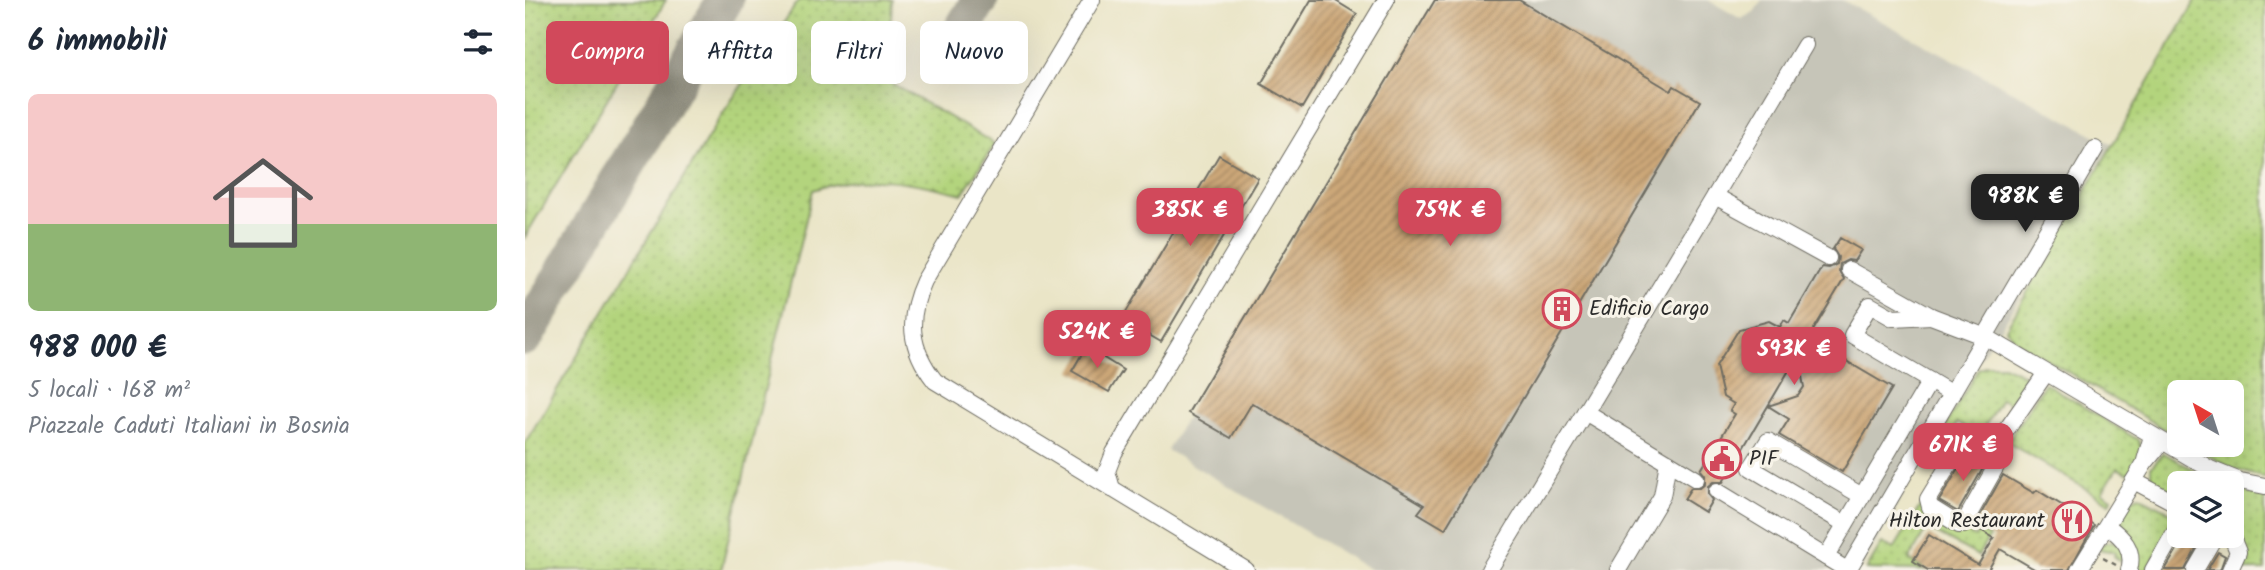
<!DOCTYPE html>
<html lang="it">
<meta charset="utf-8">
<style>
:root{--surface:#fff;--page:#f6f6f7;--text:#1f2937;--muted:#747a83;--accent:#d1495b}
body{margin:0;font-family:Kalam,sans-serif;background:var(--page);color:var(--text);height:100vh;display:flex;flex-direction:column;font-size:26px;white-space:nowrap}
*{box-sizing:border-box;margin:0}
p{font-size:23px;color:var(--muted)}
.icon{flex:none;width:38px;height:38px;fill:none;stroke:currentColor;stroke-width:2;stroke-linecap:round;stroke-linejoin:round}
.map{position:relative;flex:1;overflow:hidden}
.drawer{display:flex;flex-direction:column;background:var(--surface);width:525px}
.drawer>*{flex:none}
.hud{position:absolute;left:21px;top:21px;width:665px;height:63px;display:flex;gap:14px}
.needle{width:46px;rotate:321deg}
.controls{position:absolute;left:1642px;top:380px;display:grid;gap:14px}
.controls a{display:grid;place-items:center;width:77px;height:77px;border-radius:10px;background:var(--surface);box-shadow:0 7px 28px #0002;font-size:35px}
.price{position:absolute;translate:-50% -60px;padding:0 16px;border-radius:14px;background:var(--accent);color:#fff;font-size:23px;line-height:46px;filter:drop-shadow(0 2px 4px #0008)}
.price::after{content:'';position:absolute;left:50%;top:42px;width:21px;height:16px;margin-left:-10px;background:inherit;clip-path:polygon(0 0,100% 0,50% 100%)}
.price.selected{background:#222;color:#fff}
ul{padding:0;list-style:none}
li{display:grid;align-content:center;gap:14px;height:371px;padding:0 28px}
li span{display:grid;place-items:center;height:217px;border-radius:10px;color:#555}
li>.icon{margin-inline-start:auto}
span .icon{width:126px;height:126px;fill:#fffc;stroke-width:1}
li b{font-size:30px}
h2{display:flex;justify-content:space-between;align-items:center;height:84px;padding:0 28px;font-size:30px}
.pill{padding:0 24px;border-radius:10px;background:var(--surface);box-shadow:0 7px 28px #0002;font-size:24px;line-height:63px}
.pill.selected{background:var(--accent);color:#fff}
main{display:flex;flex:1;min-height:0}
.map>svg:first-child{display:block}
.industrial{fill:#c6c5b8}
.grass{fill:url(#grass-dots);stroke:#6f8054;stroke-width:2}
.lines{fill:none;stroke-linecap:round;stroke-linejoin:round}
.taxiway{stroke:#8a8879;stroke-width:37}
.building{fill:url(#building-hatch);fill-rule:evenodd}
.minor-casing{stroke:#6e6c62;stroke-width:18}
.path{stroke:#6e6c62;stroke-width:2.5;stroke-dasharray:5 5;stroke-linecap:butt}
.minor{stroke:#fff;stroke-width:16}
.labels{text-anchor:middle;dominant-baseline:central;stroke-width:6;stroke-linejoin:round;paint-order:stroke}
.poi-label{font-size:21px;fill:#2b2b2b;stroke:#f7f3e8;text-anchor:start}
</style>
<main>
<section class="drawer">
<h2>6 immobili<svg class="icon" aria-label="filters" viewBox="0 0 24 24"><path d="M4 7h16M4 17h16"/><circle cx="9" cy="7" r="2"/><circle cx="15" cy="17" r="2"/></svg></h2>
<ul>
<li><span style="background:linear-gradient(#f6c9c9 60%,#8fb573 0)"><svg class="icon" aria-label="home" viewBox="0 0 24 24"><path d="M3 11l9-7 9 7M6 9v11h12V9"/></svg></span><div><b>988 000 €</b><p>5 locali · 168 m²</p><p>Piazzale Caduti Italiani in Bosnia</p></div></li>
</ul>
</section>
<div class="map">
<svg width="1740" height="570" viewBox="0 0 1740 570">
<defs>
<pattern id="grass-dots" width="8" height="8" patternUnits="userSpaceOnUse" patternTransform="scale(1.75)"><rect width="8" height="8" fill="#b3d47d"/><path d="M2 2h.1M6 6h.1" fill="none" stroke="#9ab66c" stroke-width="1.8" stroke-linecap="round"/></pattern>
<pattern id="building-hatch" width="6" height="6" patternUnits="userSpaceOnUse" patternTransform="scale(1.75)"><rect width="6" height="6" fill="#cca778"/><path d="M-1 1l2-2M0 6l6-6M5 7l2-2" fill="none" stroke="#a68863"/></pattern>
</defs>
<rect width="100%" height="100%" fill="#f7f3e8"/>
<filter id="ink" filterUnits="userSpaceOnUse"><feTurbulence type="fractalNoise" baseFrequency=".0143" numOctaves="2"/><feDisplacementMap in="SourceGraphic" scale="14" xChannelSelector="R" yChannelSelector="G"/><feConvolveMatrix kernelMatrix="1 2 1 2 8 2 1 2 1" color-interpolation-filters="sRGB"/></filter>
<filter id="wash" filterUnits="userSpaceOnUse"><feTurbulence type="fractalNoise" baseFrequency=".00686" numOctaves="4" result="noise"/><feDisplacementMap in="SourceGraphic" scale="28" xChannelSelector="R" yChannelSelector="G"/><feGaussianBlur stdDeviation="1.57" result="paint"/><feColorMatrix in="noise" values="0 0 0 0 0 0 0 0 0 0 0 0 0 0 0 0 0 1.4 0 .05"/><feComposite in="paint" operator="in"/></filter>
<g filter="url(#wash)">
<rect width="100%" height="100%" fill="#eae5c7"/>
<path class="industrial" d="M910 0H1183L1216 19 1229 12 1237 0H1317L1586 144 1482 319 1451 364 1336 570H846L642 450Z"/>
<g class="grass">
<path d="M0 0H141L0 237Z"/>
<path d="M274 0H367L366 18 344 70 470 144 437 194C386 181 339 172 288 190L196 570H0V443L196 116Z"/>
<path d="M1671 0H1740V478L1708 469 1665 445 1706 444V392H1654V438L1494 343 1481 329Z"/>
<path d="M1462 365H1478L1502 376 1485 404 1476 399 1460 426 1469 432 1460 438 1432 423 1427 433 1419 428 1453 369Z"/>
<path d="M1520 383 1613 440 1617 451 1604 474 1592 468 1577 492 1587 498 1585 503 1482 442Z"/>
<path d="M1639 453 1691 483H1654V496L1626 479V467Z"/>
<path d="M1706 489 1740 497V570H1710L1719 548 1714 533 1706 528Z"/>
<path d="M1614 496 1645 512 1649 523 1622 570H1611L1612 547 1594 523 1607 499Z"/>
<path d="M1396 505 1450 537 1454 531 1464 537 1453 556 1402 528 1384 560 1400 570 1342 569 1357 543 1369 549Z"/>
<path d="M1589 541 1599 550 1598 563 1589 556 1590 552 1573 549 1578 543Z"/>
</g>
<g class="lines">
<g class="taxiway">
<path d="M430 41 455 0"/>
<path d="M0 337 200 0"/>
</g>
</g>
<g id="blocks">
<g class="building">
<path d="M786 0H809L832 14 777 108 736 84Z"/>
<path d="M910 0H994L1146 91 1149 86 1175 101 920 529 893 513 899 505 727 403 706 438 663 413Z"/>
<path d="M694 155 733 178 636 342 597 319Z"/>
<path d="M1315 238 1336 250 1329 261 1323 260 1315 264 1314 271 1319 279 1274 354 1295 367 1304 351 1367 388 1317 472 1254 435 1264 419 1243 406 1198 482H1188L1183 486V495L1187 500 1180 512 1159 499 1166 488H1175L1180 484V475L1176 470 1210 414 1205 411 1209 404 1198 397 1191 366 1214 329 1244 321 1255 327 1259 320 1264 323 1297 267 1304 268 1312 264 1313 257 1308 249ZM1273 355 1279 387 1273 396 1243 406Z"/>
<path d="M561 347 598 370 584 392 547 371Z"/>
<path d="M1443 453 1461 463 1433 512 1414 501Z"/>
<path d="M1478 475 1509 493 1512 490 1569 525 1544 570H1511L1475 549 1463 570H1403L1388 561 1404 535 1453 565 1469 538 1449 526Z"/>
<path d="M1660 536H1678L1660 570H1640Z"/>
<path d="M1693 552 1700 556 1695 570H1682Z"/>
</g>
</g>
</g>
<g filter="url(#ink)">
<use href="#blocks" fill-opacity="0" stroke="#6e6c62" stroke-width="2"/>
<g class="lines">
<defs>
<g id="minor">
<path d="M567 0 399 281C382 318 384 348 410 381L721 570"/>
<path d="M1190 196 1280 45"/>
<path d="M1324 270 1406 316 1461 337 1685 469 1715 481 1740 486"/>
<path d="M1406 316 1368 318 1345 305 1327 335 1427 394"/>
<path d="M1627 436 1619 464 1637 442"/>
<path d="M1439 440 1466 452 1474 461 1438 525H1434L1405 507 1403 499Z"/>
<path d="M1466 452 1521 373"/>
<path d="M1171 479 1060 412 1190 196 1303 258"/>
<path d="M1609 481 1654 505"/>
<path d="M587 489 582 471 589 453 861 0"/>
<path d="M1192 491 1322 570"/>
<path d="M1320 524 1226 468 1243 441 1337 496"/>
<path d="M1582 526C1598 537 1610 550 1604 570"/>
<path d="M1301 557 1405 381"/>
<path d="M964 570 1060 412"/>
<path d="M1093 570 1137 496 1143 462"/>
<path d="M1323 570 1570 149"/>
<path d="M1554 570 1619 464"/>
<path d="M1628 570 1654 525"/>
<path d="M1670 570 1690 536"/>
<path d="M1705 570 1713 552 1706 535"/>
</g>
</defs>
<use href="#minor" class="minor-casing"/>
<path class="path" d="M1578 558 1591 565"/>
<use href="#minor" class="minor"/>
</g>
</g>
<defs>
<symbol id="building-ring" viewBox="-11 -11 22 22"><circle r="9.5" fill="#f7f3e8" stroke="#d1495b" stroke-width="1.5"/><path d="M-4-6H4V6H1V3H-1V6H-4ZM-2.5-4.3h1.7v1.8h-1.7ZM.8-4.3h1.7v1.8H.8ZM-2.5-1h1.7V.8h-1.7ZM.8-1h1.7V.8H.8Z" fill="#d1495b"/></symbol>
<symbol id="civic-ring" viewBox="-11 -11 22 22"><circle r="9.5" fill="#f7f3e8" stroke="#d1495b" stroke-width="1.5"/><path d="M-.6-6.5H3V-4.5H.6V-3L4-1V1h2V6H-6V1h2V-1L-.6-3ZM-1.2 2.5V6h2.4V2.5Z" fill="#d1495b"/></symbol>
<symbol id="restaurant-ring" viewBox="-11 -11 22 22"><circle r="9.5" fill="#f7f3e8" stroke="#d1495b" stroke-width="1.5"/><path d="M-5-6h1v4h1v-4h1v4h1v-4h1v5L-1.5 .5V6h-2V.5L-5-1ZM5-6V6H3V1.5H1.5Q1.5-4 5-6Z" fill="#d1495b"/></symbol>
</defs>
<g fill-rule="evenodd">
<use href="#building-ring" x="1015" y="287" width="44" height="44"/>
<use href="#civic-ring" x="1175" y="437" width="44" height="44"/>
<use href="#restaurant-ring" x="1525" y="499" width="44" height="44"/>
</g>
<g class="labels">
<g class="poi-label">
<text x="1064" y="309">Edificio Cargo</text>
<text x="1224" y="459">PIF</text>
<text x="1520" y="521" text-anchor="end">Hilton Restaurant</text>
</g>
</g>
</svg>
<div class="controls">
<a><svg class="needle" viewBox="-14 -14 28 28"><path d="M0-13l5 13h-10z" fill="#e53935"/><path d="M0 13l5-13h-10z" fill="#747a83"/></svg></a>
<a><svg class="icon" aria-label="layers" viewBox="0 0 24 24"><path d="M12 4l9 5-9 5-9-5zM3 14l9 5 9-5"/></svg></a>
</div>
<b class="price selected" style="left:1500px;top:234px">988K €</b>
<b class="price" style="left:665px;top:248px">385K €</b>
<b class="price" style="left:925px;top:248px">759K €</b>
<b class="price" style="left:572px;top:370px">524K €</b>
<b class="price" style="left:1269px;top:387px">593K €</b>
<b class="price" style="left:1438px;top:483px">671K €</b>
<div class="hud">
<a class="pill selected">Compra</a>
<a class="pill">Affitta</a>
<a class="pill">Filtri</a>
<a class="pill">Nuovo</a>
</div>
</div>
</main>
